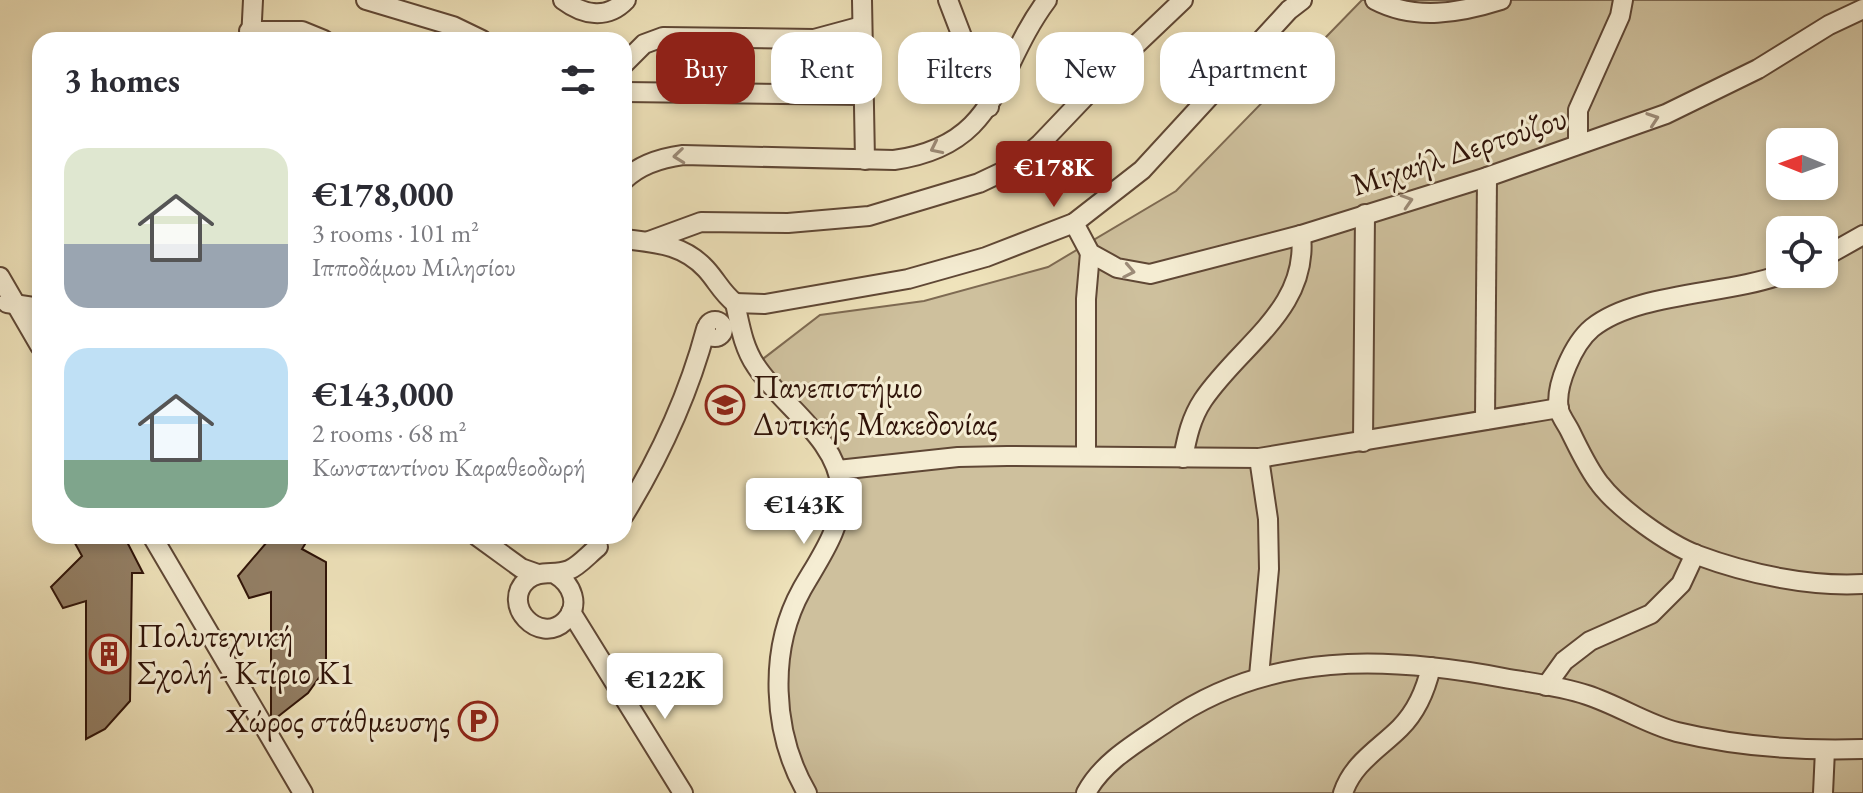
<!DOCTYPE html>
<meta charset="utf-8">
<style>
:root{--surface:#fff;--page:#f2f2f3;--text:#2b2b33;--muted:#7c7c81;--accent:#8f2418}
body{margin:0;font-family:"EB Garamond",serif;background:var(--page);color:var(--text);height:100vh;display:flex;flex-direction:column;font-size:30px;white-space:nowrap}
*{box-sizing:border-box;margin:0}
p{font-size:26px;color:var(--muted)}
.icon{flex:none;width:44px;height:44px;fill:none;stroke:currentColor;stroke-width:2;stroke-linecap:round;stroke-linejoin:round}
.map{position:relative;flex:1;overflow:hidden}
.drawer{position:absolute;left:32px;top:32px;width:600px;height:512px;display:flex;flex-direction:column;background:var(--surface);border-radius:24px;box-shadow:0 4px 12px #0003}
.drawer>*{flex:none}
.hud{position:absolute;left:656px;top:32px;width:760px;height:72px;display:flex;gap:16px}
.needle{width:52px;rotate:271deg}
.fabs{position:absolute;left:1766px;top:128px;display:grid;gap:16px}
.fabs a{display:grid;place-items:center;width:72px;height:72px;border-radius:16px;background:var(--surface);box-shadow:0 4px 12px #0003;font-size:40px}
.price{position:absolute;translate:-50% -68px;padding:0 18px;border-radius:8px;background:#fff;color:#222;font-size:26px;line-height:52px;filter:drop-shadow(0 2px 4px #0008)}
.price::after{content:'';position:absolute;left:50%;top:48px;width:24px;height:18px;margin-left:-12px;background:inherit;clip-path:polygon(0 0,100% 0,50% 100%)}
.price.selected{background:var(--accent);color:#fff}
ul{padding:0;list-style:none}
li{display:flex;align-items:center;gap:24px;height:200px;padding:0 32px}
li span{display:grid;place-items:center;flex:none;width:224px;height:160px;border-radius:24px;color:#555}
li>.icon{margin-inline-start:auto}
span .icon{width:96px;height:96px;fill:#fffc;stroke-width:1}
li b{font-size:34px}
h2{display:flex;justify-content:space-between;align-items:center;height:96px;padding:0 32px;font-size:34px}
.pill{padding:0 28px;border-radius:24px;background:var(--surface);box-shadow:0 4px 12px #0003;font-size:28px;line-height:72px}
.pill.selected{background:var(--accent);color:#fff}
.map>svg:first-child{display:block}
.green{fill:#cec09d;stroke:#7e6a52;stroke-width:2;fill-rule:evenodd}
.building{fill:#937f65;stroke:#2f1308;stroke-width:2}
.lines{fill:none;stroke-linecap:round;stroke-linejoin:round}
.minor-casing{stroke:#5f4735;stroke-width:22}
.minor{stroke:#f5edd3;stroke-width:18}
.oneway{stroke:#9c8b78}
.labels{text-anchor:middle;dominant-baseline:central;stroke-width:6;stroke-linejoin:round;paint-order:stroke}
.street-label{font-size:32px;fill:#2f1308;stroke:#f5edd3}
.poi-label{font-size:32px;fill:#2f1308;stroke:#f5edd3;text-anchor:start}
</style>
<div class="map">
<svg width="1863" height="793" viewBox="0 0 1863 793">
<rect width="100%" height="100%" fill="#efe3bb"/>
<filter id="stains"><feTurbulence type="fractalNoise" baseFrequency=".0025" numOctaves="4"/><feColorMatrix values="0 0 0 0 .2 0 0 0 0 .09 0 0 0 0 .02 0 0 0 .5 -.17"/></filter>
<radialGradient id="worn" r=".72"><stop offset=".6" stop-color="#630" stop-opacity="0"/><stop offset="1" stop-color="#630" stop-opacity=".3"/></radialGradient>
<path class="green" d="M1362 0H1863V793H807L779 671 822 556 838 470 755 365 820 315 924 301 1048 267 1176 191ZM1780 142H1824V186H1780ZM1780 230H1824V274H1780Z"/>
<g class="building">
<path d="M71 536H112L114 539 124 536 143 573H132L130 701 105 729 86 739V601L63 608 51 587 82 556Z"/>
<path d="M272 536H310L302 549 326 562V668L308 693 271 722V592L249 598 238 576Z"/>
</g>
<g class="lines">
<defs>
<g id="minor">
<path d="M366 0 453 26 482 40"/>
<path d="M563 0C583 15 607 20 626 0"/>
<path d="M862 0 865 160"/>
<path d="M948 0 989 107"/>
<path d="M1375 0C1415 21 1460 13 1501 0"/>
<path d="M249 31H302L324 40"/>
<path d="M251 40 253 0"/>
<path d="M624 64 644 44 663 37 814 39 862 26"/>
<path d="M624 92 863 95"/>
<path d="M1578 144V110L1620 16 1623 0"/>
<path d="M624 180C640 164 661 158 683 155L894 160C1001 145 994 71 1047 0"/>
<path d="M1074 223 1090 253 1117 268 1150 274 1301 235 1487 177 1666 114 1758 69 1829 25 1863 9"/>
<path d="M624 239C656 243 683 244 706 269 717 281 722 293 735 303"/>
<path d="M649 241 701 222 788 223 869 216 979 183 1015 166 1040 144 1122 58 1183 0"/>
<path d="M1824 257 1863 235"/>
<path d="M1783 274C1727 295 1637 292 1592 328 1574 343 1554 386 1559 410 1561 417 1567 425 1570 431 1579 449 1588 469 1600 484 1619 509 1668 544 1697 555 1748 574 1809 587 1863 584"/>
<path d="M0 277 40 346"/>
<path d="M7 303 40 308"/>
<path d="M735 303 765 304 908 279 986 257 1074 223 1142 170 1289 10 1302 0"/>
<path d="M735 303C740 325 743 347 756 366 782 406 837 438 841 489 844 526 819 559 802 589 768 650 772 733 807 793"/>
<circle cx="715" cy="329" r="8"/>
<path d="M1485 420 1487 177"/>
<path d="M1363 442 1365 214"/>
<path d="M1086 456V299L1090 253"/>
<path d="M1183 458C1187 437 1191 418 1203 400 1240 345 1309 309 1301 235"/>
<path d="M1259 458 1268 519 1269 569 1259 676"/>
<path d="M838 470 958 457 1007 456 1259 458 1559 408"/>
<path d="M624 515C659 458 689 393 706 329"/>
<path d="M152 536 303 793"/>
<path d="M477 536 521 568 538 574"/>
<path d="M555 574C572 584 581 605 565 621 539 646 500 604 527 580 540 569 554 576 569 570 579 566 589 554 598 547"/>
<path d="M571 612 683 793"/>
<path d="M1546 686 1564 661 1590 641 1651 614 1681 584 1695 554"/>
<path d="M1086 793C1103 761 1138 742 1167 722 1269 651 1387 656 1504 678 1532 683 1561 686 1587 695 1618 705 1646 724 1677 732 1739 747 1800 751 1863 749"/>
<path d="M1343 793C1353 763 1379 749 1400 728 1416 712 1426 689 1431 667"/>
<path d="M1823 793 1825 750"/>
</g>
</defs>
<use href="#minor" class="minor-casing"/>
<use href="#minor" class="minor"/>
</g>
<defs><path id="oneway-chevron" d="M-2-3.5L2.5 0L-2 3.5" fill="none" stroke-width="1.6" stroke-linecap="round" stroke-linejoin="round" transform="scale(2)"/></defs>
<g class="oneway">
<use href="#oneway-chevron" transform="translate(1653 119) rotate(-19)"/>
<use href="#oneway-chevron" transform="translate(936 148) rotate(154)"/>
<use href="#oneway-chevron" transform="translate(679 156) rotate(174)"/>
<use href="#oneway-chevron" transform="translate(1407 201) rotate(-17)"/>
<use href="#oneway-chevron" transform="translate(1129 271) rotate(11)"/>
</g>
<defs>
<symbol id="university-ring" viewBox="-11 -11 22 22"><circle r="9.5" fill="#f5edd3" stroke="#8f2418" stroke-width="1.5"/><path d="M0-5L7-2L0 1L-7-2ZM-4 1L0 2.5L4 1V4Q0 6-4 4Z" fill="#8f2418"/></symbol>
<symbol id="building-ring" viewBox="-11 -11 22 22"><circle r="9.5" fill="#f5edd3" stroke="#8f2418" stroke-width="1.5"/><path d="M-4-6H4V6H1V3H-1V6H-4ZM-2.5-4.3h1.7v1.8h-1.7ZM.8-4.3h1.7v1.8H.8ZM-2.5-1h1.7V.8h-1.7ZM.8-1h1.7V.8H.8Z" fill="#8f2418"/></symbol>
<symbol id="parking-ring" viewBox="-11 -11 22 22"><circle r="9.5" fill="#f5edd3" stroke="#8f2418" stroke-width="1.5"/><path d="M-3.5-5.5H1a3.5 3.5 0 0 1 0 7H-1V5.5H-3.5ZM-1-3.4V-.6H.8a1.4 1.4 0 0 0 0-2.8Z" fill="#8f2418"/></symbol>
</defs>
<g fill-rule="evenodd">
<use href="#university-ring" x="703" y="383" width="44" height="44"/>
<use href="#building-ring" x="87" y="632" width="44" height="44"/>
<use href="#parking-ring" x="456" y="699" width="44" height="44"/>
</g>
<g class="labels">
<g class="street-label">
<text transform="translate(1459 151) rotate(-18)">Μιχαήλ Δερτούζου</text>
</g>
<g class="poi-label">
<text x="753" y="387">Πανεπιστήμιο<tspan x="753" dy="37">Δυτικής Μακεδονίας</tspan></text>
<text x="137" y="636">Πολυτεχνική<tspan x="137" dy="37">Σχολή - Κτίριο Κ1</tspan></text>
<text x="450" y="721" text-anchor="end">Χώρος στάθμευσης</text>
</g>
</g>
<rect width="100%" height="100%" filter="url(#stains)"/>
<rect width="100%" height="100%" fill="url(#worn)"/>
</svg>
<div class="fabs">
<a><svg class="needle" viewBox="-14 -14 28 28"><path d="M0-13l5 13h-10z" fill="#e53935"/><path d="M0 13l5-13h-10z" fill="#7c7c81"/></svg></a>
<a><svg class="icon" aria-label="locate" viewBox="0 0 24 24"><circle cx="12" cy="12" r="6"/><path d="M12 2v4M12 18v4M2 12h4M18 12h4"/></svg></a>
</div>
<b class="price selected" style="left:1054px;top:209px">€178K</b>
<b class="price" style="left:804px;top:546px">€143K</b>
<b class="price" style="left:665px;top:721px">€122K</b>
<div class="hud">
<a class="pill selected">Buy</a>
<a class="pill">Rent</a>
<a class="pill">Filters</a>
<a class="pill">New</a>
<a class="pill">Apartment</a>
</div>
<section class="drawer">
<h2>3 homes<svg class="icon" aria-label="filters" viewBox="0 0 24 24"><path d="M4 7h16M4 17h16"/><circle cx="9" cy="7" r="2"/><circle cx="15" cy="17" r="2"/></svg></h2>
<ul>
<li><span style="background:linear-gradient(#dfe7d0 60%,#9aa5b1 0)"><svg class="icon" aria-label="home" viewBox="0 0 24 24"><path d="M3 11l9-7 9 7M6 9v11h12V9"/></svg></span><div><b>€178,000</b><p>3 rooms · 101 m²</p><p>Ιπποδάμου Μιλησίου</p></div></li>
<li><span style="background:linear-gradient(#bfe0f5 70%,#7fa58c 0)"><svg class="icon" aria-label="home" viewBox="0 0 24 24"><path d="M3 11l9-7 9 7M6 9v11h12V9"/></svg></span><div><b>€143,000</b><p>2 rooms · 68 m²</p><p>Κωνσταντίνου Καραθεοδωρή</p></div></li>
</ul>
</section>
</div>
